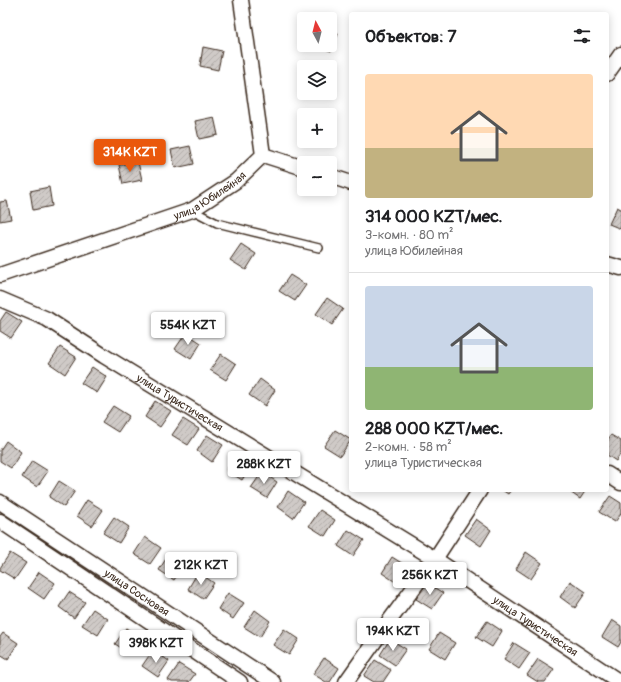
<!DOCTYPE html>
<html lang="ru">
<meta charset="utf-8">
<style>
:root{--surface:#fff;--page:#f2f2f2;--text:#202124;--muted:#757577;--line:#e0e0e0;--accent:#ea580c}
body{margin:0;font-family:Pangolin,sans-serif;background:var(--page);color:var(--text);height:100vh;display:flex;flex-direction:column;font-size:15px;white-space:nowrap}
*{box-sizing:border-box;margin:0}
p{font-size:13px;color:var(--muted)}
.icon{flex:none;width:22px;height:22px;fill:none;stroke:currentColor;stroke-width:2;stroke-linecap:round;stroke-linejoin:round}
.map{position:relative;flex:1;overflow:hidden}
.side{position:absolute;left:349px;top:12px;width:260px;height:480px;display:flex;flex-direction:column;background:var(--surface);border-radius:4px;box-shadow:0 2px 10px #0003}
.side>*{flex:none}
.needle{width:26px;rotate:353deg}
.buttons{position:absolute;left:297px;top:12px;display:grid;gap:8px}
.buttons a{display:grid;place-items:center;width:40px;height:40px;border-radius:4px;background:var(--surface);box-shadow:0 2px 10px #0003;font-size:20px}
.price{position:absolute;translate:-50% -34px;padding:0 9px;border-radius:4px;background:#fff;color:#222;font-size:13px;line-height:26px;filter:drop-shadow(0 1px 2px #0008)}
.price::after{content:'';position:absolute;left:50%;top:24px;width:12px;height:9px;margin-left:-6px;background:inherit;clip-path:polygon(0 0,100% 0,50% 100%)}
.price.active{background:var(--accent);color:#fff}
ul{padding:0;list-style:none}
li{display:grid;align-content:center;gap:8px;height:212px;padding:0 16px}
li+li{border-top:1px solid var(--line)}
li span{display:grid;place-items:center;height:124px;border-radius:4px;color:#555}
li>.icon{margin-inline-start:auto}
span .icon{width:72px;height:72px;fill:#fffc;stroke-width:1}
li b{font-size:17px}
h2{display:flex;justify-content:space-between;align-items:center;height:48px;padding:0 16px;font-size:17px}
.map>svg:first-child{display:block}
.building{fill:url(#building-hatch);stroke:#3b2a1e}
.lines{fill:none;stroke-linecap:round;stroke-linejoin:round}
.service-casing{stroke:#3b2a1e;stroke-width:10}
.minor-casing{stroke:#3b2a1e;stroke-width:17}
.service{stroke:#fff;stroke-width:7}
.minor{stroke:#fff;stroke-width:14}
.labels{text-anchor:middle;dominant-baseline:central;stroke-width:3;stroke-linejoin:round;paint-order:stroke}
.street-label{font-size:11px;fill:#3b2a1e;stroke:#fff}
</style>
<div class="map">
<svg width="621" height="682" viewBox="0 0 621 682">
<defs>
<pattern id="building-hatch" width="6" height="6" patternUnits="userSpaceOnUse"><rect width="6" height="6" fill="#cfcac7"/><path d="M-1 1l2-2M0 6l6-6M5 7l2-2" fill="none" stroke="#b3aeaa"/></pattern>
</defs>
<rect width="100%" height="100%" fill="#fff"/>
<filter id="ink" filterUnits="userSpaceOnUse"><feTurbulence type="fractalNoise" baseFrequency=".025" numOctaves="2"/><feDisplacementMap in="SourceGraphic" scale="8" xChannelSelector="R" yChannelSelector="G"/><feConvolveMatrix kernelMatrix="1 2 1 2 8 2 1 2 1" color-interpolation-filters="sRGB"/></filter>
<g filter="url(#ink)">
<g class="building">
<path d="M330 31 338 34 331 51 314 45H330Z"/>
<path d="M203 47 222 51 218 70 200 66Z"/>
<path d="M214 117 218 135 199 139 195 121Z"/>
<path d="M190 146 194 164 175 168 171 150Z"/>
<path d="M138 162 142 180 123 184 119 165Z"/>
<path d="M49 187 52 206 33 210 30 191Z"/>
<path d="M7 201 11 219 0 221V202Z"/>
<path d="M617 207 621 209V229L609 224Z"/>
<path d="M241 244 256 254 246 270 230 260Z"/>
<path d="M290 275 306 285 295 301 279 291Z"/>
<path d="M327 298 343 309 332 325 316 314Z"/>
<path d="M6 312 22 322 11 338 0 331V321Z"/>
<path d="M186 333 201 343 191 359 175 349Z"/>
<path d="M60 347 76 357 65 374 49 363Z"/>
<path d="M221 354 236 364 226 380 210 370Z"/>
<path d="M92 367 107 377 97 393 81 383Z"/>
<path d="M260 379 275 390 265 406 249 395Z"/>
<path d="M155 401 171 411 160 427 145 417Z"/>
<path d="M113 406 129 416 118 432 102 422Z"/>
<path d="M183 419 199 429 188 445 172 435Z"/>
<path d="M335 430 351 440 340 456 324 446Z"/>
<path d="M207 435 223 445 212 462 197 451Z"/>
<path d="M611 435 621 441V453L616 461 607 455V441Z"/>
<path d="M6 441 21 452 11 468 0 461V450Z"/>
<path d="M237 454 252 464 242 480 226 470Z"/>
<path d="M32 461 48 471 37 487 22 477Z"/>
<path d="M262 472 277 482 267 498 251 488Z"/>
<path d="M59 481 75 491 64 507 49 497Z"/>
<path d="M502 490H511L508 494Z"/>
<path d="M567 490H586L580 499Z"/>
<path d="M288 491 304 502 293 518 278 507Z"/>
<path d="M610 496 621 503V514L615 522 599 512Z"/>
<path d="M87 500 103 510 92 526 77 516Z"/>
<path d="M320 510 335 520 325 536 309 526Z"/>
<path d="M114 517 129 527 119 543 103 533Z"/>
<path d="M476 519 491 530 481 546 465 535Z"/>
<path d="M348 530 364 540 353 556 338 546Z"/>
<path d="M145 537 161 548 150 564 134 554Z"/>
<path d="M526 552 542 563 531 579 516 569Z"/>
<path d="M10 553 26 563 15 579 0 570V568Z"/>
<path d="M169 554 185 564 174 580 159 570Z"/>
<path d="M392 557 408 567 397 583 382 573Z"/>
<path d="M39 572 55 583 44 599 28 588Z"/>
<path d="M198 572 214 583 203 599 188 589Z"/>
<path d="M570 581 586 592 575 608 560 597Z"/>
<path d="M427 583 443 593 432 609 416 599Z"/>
<path d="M69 592 85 602 74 618 59 607Z"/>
<path d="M228 593 244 603 233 619 218 609Z"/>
<path d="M93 609 108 619 98 635 82 625Z"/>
<path d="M255 610 270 621 260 637 244 627Z"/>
<path d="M612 620 621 626V642L618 647 602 637Z"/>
<path d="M487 621 502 631 492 647 476 637Z"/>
<path d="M126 628 141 638 131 654 115 644Z"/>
<path d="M284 629 299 639 289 655 273 645Z"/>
<path d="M3 633 18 643 8 659 0 654V637Z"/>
<path d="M439 633 455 643 445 659 429 649Z"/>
<path d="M390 639 406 649 395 665 380 655Z"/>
<path d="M514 643 530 653 519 669 504 659Z"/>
<path d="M153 650 169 661 158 677 142 666Z"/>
<path d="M324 658 339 668 330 682H326L313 674Z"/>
<path d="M538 659 554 669 545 682H538L527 675Z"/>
<path d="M375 660 391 670 383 682H374L364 676Z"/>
<path d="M179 664 195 674 189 682H172L168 680Z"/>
</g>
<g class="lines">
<defs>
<path id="service" d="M192 210 217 223 319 248"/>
<g id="minor">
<path d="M607 74 621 54"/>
<path d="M263 155 304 168"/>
<path d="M330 176 351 183"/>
<path d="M607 264 621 268"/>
<path id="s1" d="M0 275 192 210 236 181 263 155 241 0"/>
<path id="s2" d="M0 299 47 319 104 356 435 559 620 682"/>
<path d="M607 474 621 483"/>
<path id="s3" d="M0 502 273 682"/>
<path d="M0 521 240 682"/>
<path d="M346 682 387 624 435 559 480 490"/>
</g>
</defs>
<use href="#service" class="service-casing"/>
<use href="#minor" class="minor-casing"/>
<use href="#service" class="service"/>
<use href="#minor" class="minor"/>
</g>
</g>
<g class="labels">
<g class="street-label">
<text stroke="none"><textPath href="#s1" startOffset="225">улица Юбилейная</textPath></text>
<text stroke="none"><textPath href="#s2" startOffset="208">улица Туристическая</textPath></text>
<text stroke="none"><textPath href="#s3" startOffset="164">улица Сосновая</textPath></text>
<text stroke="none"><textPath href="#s2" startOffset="628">улица Туристическая</textPath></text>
</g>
</g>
</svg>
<div class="buttons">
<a><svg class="needle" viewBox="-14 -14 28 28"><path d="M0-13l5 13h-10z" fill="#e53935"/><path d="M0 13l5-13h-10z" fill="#757577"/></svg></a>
<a><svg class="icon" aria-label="layers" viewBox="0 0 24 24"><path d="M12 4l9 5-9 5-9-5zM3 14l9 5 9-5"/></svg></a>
<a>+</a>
<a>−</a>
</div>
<b class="price active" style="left:130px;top:173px">314K KZT</b>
<b class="price" style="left:188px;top:346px">554K KZT</b>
<b class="price" style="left:264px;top:485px">288K KZT</b>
<b class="price" style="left:201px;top:586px">212K KZT</b>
<b class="price" style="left:430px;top:596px">256K KZT</b>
<b class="price" style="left:393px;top:652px">194K KZT</b>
<b class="price" style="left:156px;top:664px">398K KZT</b>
<section class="side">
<h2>Объектов: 7<svg class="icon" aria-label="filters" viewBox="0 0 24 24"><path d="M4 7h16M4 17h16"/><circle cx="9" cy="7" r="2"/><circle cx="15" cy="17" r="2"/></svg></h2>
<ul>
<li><span style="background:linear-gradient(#ffd9b3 60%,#c2b280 0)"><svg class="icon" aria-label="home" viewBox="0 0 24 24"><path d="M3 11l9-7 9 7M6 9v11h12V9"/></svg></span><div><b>314 000 KZT/мес.</b><p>3-комн. · 80 m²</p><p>улица Юбилейная</p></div></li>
<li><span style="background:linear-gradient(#c9d6e8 65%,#8fb573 0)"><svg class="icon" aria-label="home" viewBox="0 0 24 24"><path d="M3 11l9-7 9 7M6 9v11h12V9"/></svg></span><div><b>288 000 KZT/мес.</b><p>2-комн. · 58 m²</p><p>улица Туристическая</p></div></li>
</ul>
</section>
</div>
